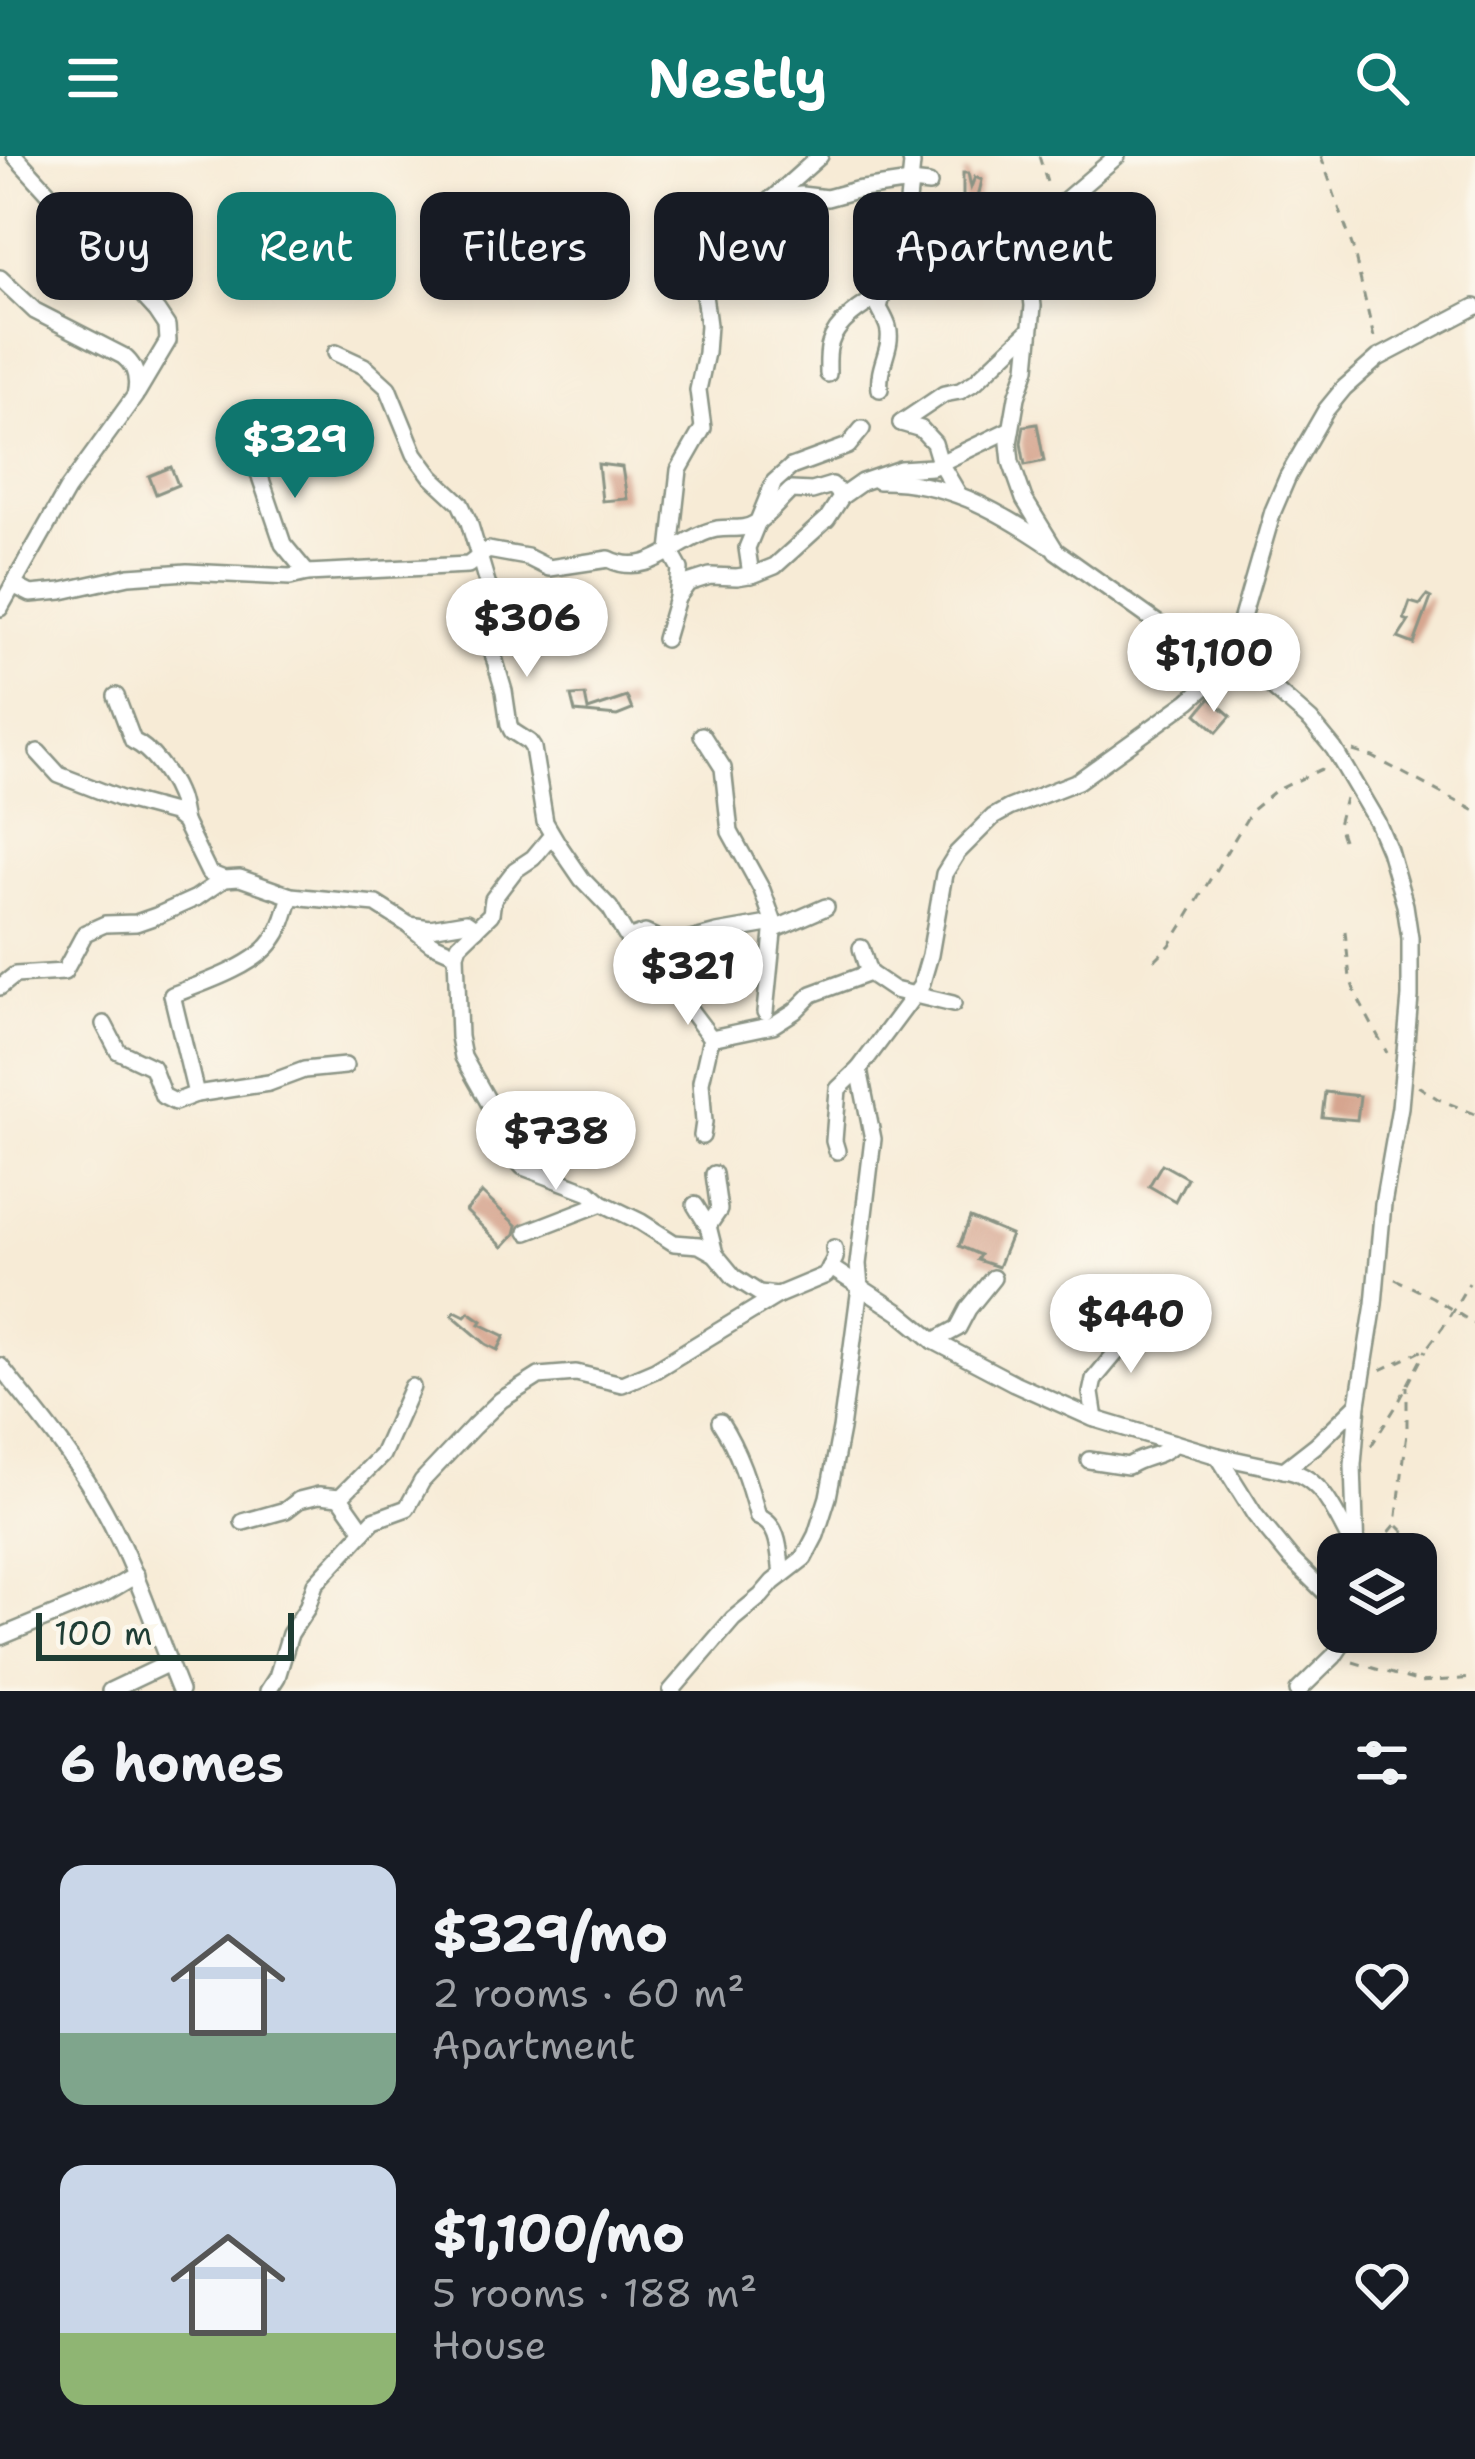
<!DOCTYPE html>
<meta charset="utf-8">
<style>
:root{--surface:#171b24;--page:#20242c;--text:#f1f3f6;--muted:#9ea1a6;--accent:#0f766e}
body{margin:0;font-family:"Shantell Sans",sans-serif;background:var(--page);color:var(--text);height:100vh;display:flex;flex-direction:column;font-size:45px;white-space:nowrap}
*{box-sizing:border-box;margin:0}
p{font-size:39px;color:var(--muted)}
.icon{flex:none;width:66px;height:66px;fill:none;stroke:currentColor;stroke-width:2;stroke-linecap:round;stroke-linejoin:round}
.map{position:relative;height:1535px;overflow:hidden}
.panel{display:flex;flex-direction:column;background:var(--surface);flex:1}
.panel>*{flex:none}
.hud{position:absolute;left:36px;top:36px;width:1404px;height:108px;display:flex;gap:24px}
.buttons{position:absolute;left:1317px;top:1377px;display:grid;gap:24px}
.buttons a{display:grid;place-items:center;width:120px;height:120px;border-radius:24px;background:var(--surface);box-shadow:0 6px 18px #0003;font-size:60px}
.scale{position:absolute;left:36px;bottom:30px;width:258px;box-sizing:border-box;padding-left:12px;border:6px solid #1f3d34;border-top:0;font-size:33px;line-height:42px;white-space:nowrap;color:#1f3d34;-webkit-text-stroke:9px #fbf7ec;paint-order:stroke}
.price{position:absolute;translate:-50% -102px;padding:0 27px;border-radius:42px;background:#fff;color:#222;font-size:39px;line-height:78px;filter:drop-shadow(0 3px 6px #0008)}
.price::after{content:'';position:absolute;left:50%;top:72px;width:36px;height:27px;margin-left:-18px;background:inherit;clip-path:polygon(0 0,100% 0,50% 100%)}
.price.on{background:var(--accent);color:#fff}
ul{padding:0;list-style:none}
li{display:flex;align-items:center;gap:36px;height:300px;padding:0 60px}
li span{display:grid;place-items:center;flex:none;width:336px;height:240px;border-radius:24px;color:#555}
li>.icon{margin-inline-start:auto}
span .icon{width:144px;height:144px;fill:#fffc;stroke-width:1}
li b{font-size:51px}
h2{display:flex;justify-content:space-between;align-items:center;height:144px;padding:0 60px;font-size:51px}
.pill{padding:0 42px;border-radius:24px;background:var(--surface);box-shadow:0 6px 18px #0003;font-size:42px;line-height:108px}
.pill.on{background:var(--accent);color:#fff}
header{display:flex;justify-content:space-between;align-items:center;height:156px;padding:0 60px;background:var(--accent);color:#fff;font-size:54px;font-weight:700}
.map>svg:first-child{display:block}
.building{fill:#d6a58f}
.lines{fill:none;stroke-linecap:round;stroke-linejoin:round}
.minor-casing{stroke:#8b9485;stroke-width:20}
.path{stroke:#8b9485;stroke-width:3;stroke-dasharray:9 9;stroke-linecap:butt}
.minor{stroke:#fff;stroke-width:15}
</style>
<header><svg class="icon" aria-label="menu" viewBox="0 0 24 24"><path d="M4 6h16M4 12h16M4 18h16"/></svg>Nestly<svg class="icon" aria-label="search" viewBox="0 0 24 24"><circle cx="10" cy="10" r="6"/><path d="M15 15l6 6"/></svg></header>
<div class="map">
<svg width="1475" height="1535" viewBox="0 0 1475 1535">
<rect width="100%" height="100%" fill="#fbf7ec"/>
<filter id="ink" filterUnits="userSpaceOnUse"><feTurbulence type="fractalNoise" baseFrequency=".00833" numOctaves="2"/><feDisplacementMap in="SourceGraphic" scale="24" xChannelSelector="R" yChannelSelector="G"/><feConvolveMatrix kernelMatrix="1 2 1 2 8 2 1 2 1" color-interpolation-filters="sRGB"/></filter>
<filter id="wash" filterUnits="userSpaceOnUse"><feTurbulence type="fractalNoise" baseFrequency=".004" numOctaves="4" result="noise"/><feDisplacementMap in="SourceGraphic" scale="48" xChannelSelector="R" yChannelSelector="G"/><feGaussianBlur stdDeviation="2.7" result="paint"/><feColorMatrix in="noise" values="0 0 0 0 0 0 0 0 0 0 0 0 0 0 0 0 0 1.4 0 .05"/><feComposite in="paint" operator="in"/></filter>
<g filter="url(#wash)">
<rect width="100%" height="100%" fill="#f7ebd6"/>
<g id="blocks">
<g class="building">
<path d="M963 17H968L971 31 975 21 982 24 968 85 962 84V74L954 73 963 51Z"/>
<path d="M1037 268 1044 305 1025 309 1021 287 1024 270Z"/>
<path d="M598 308 622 311 627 343 602 345Z"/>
<path d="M171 311 178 329 156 338 149 320Z"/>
<path d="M1427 440 1431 442 1414 488 1398 482 1409 465 1404 463 1410 446 1420 449Z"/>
<path d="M585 539 588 554 627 541 632 554 617 560 575 556 571 540Z"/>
<path d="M1210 542 1231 560 1217 576 1197 558Z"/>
<path d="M1325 936 1360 940 1357 964 1322 961Z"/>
<path d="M1162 1008 1187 1022 1175 1045 1149 1030Z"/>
<path d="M482 1037 517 1070 515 1078 503 1091 466 1055Z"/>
<path d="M970 1062 1011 1079 998 1111 977 1104 980 1099 959 1090Z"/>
<path d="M455 1155 465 1160 469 1156 482 1165 480 1168 505 1180 498 1194 486 1188 452 1159Z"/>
</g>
</g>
</g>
<g filter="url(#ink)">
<use href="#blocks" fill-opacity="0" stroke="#8b9485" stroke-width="3"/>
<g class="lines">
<defs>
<g id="minor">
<path d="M15 0 157 155 167 170 168 185 137 237"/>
<path d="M1117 0 1055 53 1036 78 1030 93 1028 105 1033 150 1027 212 1017 241 1009 287 1011 306 1024 343 1056 395 1167 474 1226 502 1249 521 1270 529 1311 565 1334 593 1377 666 1389 694 1405 749 1410 782V841L1400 951 1383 1048 1374 1148 1358 1248 1353 1309 1356 1398"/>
<path d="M773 42 820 0"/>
<path d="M0 122 35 155 123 200C136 210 139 224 135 240L67 334 0 452"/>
<path d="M336 197 364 210 388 232 415 298 432 321 460 347 469 366 488 430 492 495 504 535 509 569 512 575 529 586 533 592 545 666 558 688 582 723 610 752 637 798 665 821 711 882"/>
<path d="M828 218C828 209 827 197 830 188 836 167 863 148 882 140"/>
<path d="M880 233C877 209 894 191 888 171 886 164 882 158 879 152L888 116 904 83 912 8 910 0"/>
<path d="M901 267 944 238 960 235 975 226 1030 174"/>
<path d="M901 267 921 273 934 287 940 307 959 339"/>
<path d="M250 291 283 388 307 417"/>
<path d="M878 325C944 324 996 353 1049 389"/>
<path d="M751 419 747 392 774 326 791 311 848 290 862 273"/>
<path d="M13 429 31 438 62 435 129 420 187 416 290 421 307 417 468 409 488 394 527 401 549 412 609 403C650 424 680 380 717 373 731 371 743 375 756 367 768 360 780 344 791 334L812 335 832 329 842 340"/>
<path d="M677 442 680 413 670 395 679 314 703 272 698 234 706 197 708 169 704 139 710 116 726 83 771 43 801 39 827 42 856 34 910 26 929 28"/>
<path d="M665 483 677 442 688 427 710 420 737 421 755 418 775 410 827 363 842 340 862 326 900 313 932 311 1011 273"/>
<path d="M116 540 133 585C151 593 169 618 177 637 181 645 182 656 184 666"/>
<path d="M702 579 723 612 730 676 762 734 774 767 765 856"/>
<path d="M38 596 59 619 121 643 173 657 184 666 209 717 224 723"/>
<path d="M552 679 533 702 515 714 493 743 491 758 459 789 456 798 459 881 463 901 497 961 501 980 511 998 523 1011 589 1036 602 1047 641 1066 674 1087 699 1089 715 1098 734 1121 759 1137 778 1139 826 1119 835 1102 834 1092"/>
<path d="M412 772 431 787 456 798"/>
<path d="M773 774 826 751"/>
<path d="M628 783 645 777 672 789 717 777 774 767"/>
<path d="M861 792 869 817"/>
<path d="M0 831 15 819 64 816 85 777 105 768 136 767 156 760 196 742 224 723 240 722 291 740 376 748 409 769 430 772 466 766 476 773"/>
<path d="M104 868 118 895 152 911 163 940 175 946 196 938 172 839C201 828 256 810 273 784 283 771 286 755 291 740"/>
<path d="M196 938 269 927 304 914 345 910"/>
<path d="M702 980 704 966 701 926 711 882 773 869 795 855 812 838 869 817 894 834 953 848"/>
<path d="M837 995 834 985 838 933 859 913"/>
<path d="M695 1049 708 1070 715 1098"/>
<path d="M708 1070 719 1054 714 1018"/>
<path d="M527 1076 602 1047"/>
<path d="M830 1111 900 1157 934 1185 1014 1227 1092 1262 1218 1300 1284 1314 1316 1289 1358 1248"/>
<path d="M934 1185 958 1172 968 1153 993 1122"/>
<path d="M0 1210C37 1257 76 1302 104 1354 136 1412 155 1474 180 1535"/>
<path d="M1095 1263 1091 1237 1094 1223 1139 1169"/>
<path d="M720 1266C739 1295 749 1328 758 1361 781 1369 779 1399 782 1419"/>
<path d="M1218 1300 1255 1359 1291 1403 1338 1449"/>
<path d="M1089 1304 1128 1310C1147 1298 1157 1303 1175 1287"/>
<path d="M1284 1314C1323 1319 1337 1362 1354 1392"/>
<path d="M340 1341 382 1299 412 1231"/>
<path d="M243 1366 286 1354 299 1344 319 1339 340 1341 364 1375"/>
<path d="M0 1481 104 1438 136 1419"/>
<path d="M110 1535 169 1507"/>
<path d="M268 1535 277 1521 290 1478 307 1452 315 1428 374 1364 407 1352 422 1325 473 1271 501 1244 539 1220 576 1217 622 1228 655 1214 778 1139"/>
<path d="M671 1535 733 1463 761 1440 773 1426 804 1402 816 1379 828 1341 841 1273 860 1131 858 1108 873 983 859 913 921 830 930 799 944 718 957 697 993 661 1009 652 1078 625 1189 545 1210 526 1235 486 1273 355 1288 320 1326 254 1344 232 1378 202 1475 151"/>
<path d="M1298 1535 1334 1500 1350 1476"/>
</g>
</defs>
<use href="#minor" class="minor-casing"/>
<g class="path">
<path d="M1039 0 1049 33"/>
<path d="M1321 0 1353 92 1374 182"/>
<path d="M1353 595 1373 601 1475 655"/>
<path d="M1343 684 1338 669 1345 642"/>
<path d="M1345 775 1350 822 1356 839 1387 897"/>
<path d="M1155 804 1170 789 1182 770 1252 654 1275 635 1324 612"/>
<path d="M1418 930 1438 943 1475 958"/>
<path d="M1395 1123 1432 1141 1475 1168"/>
<path d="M1381 1214 1426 1193 1443 1171 1469 1127"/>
<path d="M1371 1290 1397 1249 1426 1194"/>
<path d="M1398 1370 1425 1397"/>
<path d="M1378 1390 1396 1368 1407 1277V1230"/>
<path d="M1380 1390 1449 1403"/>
<path d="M1353 1506 1420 1526 1475 1522"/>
</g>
<use href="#minor" class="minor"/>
</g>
</g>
</svg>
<div class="buttons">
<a><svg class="icon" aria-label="layers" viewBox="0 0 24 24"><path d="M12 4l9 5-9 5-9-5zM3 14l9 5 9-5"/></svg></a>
</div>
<div class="scale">100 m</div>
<b class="price on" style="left:295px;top:345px">$329</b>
<b class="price" style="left:527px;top:524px">$306</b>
<b class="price" style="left:1214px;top:559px">$1,100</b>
<b class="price" style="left:688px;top:872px">$321</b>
<b class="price" style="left:556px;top:1037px">$738</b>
<b class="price" style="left:1131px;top:1220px">$440</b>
<div class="hud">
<a class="pill">Buy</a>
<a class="pill on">Rent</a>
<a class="pill">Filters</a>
<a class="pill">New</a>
<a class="pill">Apartment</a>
</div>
</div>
<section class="panel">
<h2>6 homes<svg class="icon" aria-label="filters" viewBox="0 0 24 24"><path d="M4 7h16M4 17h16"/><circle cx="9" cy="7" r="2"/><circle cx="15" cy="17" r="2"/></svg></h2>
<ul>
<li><span style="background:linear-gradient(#c9d6e8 70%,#7fa58c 0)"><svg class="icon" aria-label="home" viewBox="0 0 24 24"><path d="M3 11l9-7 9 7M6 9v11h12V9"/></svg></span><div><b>$329/mo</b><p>2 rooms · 60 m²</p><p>Apartment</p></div><svg class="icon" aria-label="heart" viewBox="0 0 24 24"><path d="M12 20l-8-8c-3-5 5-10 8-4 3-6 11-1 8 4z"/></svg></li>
<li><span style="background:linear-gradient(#c9d6e8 70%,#8fb573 0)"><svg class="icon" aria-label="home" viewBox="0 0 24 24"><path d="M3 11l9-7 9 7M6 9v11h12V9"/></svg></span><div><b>$1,100/mo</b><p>5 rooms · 188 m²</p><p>House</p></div><svg class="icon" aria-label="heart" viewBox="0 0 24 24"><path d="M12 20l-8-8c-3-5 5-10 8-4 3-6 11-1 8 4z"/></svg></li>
</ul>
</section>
